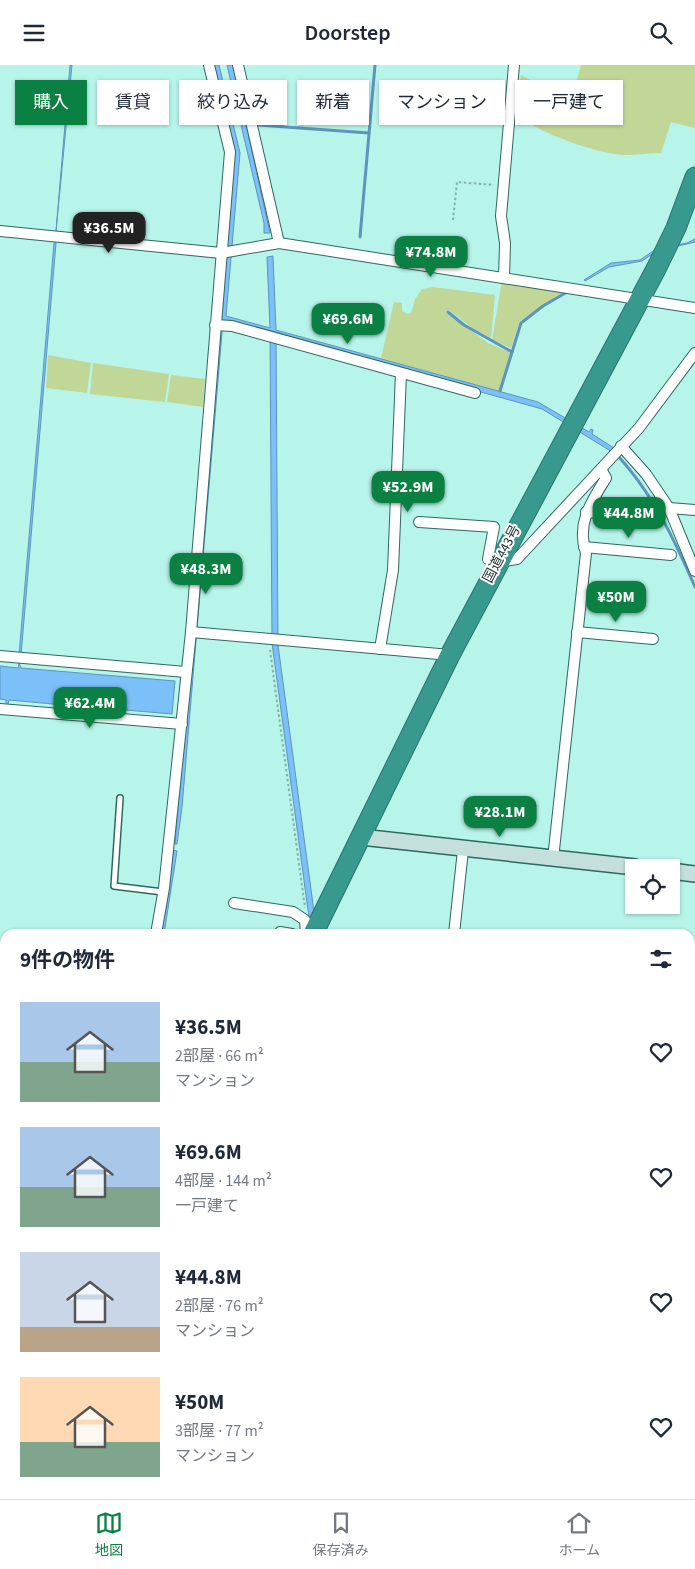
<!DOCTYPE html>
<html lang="ja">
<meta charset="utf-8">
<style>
:root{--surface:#fff;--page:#f2f2f3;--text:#1f2937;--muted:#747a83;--line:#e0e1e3;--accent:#0b8043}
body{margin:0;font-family:"Source Sans 3","Noto Sans JP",sans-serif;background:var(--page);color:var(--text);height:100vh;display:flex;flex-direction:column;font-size:19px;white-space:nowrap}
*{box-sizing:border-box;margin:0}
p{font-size:16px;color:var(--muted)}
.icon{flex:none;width:28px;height:28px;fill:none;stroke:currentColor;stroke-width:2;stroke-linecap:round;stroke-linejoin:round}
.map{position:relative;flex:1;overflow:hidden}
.side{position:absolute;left:0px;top:864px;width:695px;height:571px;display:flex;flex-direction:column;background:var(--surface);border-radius:15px 15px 0 0;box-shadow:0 1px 4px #0004}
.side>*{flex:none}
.banner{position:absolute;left:15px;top:15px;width:665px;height:45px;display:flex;gap:10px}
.tools{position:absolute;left:625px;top:794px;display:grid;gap:10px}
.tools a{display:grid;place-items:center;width:55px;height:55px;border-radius:0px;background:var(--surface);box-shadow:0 1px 4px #0004;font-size:25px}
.price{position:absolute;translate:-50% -42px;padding:0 11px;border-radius:10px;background:var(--accent);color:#fff;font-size:16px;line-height:32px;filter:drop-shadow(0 1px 2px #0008)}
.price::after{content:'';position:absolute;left:50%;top:30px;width:15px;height:11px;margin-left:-8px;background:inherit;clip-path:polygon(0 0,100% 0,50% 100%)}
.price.selected{background:#222;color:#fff}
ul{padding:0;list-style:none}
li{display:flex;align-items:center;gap:15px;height:125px;padding:0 20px}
li span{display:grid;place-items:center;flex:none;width:140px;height:100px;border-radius:0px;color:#555}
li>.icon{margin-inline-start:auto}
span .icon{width:60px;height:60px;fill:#fffc;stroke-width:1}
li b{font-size:21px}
h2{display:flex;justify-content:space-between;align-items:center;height:60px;padding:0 20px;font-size:21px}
.tag{padding:0 18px;border-radius:0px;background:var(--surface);box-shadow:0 1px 4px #0004;font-size:18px;line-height:45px}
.tag.selected{background:var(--accent);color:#fff}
header{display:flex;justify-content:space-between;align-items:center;height:65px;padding:0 20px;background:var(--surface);font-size:22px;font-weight:600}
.dock{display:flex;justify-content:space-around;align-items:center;height:70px;border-top:1px solid var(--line);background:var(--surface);font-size:14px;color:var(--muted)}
.dock a{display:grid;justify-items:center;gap:2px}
.dock .selected{color:var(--accent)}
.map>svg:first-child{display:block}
.green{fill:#c0d797}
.water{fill:#7bc0f8;stroke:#5d95bb}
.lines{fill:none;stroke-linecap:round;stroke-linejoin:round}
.stream{stroke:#5d95bb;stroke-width:3}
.lane-casing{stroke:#2e6860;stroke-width:8}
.street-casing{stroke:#2e6860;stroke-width:12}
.secondary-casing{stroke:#2e6860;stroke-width:18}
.highway-casing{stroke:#2d746c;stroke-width:21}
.path{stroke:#81b1aa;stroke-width:2;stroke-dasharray:2.5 2.5;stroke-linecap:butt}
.lane{stroke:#fff;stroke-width:5}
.street{stroke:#fff;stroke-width:10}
.secondary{stroke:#c3e0dd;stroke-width:15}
.highway{stroke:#38998e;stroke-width:19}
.labels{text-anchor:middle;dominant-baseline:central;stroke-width:4;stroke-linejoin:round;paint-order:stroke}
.street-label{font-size:14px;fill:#18302d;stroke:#fff}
</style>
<header><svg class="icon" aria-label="menu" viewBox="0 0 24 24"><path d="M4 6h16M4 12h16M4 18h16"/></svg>Doorstep<svg class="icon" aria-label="search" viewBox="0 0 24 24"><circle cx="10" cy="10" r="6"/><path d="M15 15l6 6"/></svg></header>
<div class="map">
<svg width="695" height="1434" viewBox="0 0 695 1434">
<rect width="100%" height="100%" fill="#b7f4ea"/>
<g class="green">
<path d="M581 0H695V63L671 57 661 88C650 88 638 90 626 90 601 90 534 67 519 50L516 41 521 10 571 36Z"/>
<path d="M502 215 563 224V227L520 256 511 283 492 275Z"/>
<path d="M433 222 495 230 491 273 472 263 449 245 446 247 488 278 511 288 499 328 381 293 394 237 402 238V246L407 249 411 248 415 234 422 224Z"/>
<path d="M48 290 91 298 87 328 46 323Z"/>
<path d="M93 298 169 309 165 337 90 329Z"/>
<path d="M171 310 205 314 203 342 167 337Z"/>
</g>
<g class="water">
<path d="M70 0H72L56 166Z"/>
<path d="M212 0H219L240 88 226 251 270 263 267 192 273 191 276 265 538 337 589 367 591 364 593 365 592 369 614 383 617 393 609 385 542 344 276 270 278 580 317 869 310 856 308 845 272 578 270 268 223 256 182 742 177 779H175L233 90Z"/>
<path d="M227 0H233L270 168H264V158Z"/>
<path d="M695 174V177L657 186 642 196 609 202 585 216 584 215 611 198 640 195 656 184 687 178Z"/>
<path d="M54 178H56L21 590H19Z"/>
<path d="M19 598 21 603 175 616 172 649 114 644 113 646H108V644L9 635 8 640H6V635L0 634V601L18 603Z"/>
<path d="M173 785 177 786 164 869H159Z"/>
<path d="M695 1001V1193L690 1243V1049Z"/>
</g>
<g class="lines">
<g class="stream">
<path d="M258 60 369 68"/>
<path d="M360 172 375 0"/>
<path d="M448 247 464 260 512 287"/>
<path d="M500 326 521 258 543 241 567 227"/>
<path d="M619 392C654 431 674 474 695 522"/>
<path d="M479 1434V1430"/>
</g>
<defs>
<g id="lane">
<path d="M120 733 114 821 163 827"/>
<path d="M0 1348H5"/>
</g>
<g id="street">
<path d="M238 0 279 178"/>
<path d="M0 166 221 188 279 178 695 243"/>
<path d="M504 213 505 178 501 151 514 0"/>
<path d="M215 260 232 261 475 328"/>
<path d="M621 381 646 409 669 443 695 506"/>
<path d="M669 443 695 445"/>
<path d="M586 447 650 452"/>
<path d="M419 457 494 462 488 494 498 497 517 494 639 363 695 288"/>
<path d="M584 482 671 490"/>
<path d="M191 567 450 590"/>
<path d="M577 567 653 574"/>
<path d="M380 584 393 505 401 308"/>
<path d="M0 591 186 607"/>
<path d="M0 644 182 659"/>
<path d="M553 794 586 488C576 459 591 437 606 413L601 404"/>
<path d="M234 838 293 847 305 855 306 869"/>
<path d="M280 867 292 869"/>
<path d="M156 869 164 823 191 567 230 87 209 0"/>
<path d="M454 869 463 785"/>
<path d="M690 945 695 894"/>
<path d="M0 1215 5 1216"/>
<path d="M690 1339 695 1291"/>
<path d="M67 1434 68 1430"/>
<path d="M284 1434V1430"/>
<path d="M469 1434V1430"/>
<path d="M642 1434V1430"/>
<path d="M680 1434 681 1430"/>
</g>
<g id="secondary">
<path d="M361 772 635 802"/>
<path d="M671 806 695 809"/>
</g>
<g id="highway">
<path d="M313 869 450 590 656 204 676 163 695 112"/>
<path d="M115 1434 116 1430"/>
</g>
</defs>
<use href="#lane" class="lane-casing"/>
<use href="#street" class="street-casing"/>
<use href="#secondary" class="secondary-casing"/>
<use href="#highway" class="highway-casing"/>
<g class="path">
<path d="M453 155 457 117 494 120"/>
<path d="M270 585 305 843"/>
<path d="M0 992H5"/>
</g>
<use href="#lane" class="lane"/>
<use href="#street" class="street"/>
<use href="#secondary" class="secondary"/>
<use href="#highway" class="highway"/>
</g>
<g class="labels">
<g class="street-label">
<text transform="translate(502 489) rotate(-62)">国道443号</text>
</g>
</g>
</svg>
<div class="tools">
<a><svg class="icon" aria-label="locate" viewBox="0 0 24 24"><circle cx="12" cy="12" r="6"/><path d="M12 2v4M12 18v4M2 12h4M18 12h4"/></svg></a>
</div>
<b class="price selected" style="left:109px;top:189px">¥36.5M</b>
<b class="price" style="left:431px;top:213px">¥74.8M</b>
<b class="price" style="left:348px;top:280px">¥69.6M</b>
<b class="price" style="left:408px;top:448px">¥52.9M</b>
<b class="price" style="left:629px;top:474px">¥44.8M</b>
<b class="price" style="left:206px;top:530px">¥48.3M</b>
<b class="price" style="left:616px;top:558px">¥50M</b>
<b class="price" style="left:90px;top:664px">¥62.4M</b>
<b class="price" style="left:500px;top:773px">¥28.1M</b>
<div class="banner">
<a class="tag selected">購入</a>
<a class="tag">賃貸</a>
<a class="tag">絞り込み</a>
<a class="tag">新着</a>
<a class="tag">マンション</a>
<a class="tag">一戸建て</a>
</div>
<section class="side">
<h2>9件の物件<svg class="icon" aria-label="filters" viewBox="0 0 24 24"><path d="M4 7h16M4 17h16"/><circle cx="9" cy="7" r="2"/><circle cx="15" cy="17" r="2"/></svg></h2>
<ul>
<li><span style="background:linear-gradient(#a9c7e8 60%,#7fa58c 0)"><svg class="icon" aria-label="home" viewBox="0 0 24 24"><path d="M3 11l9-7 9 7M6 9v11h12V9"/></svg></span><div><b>¥36.5M</b><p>2部屋 · 66 m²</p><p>マンション</p></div><svg class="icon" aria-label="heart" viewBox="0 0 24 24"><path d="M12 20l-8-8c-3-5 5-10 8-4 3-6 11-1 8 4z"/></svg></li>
<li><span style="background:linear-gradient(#a9c7e8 60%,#7fa58c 0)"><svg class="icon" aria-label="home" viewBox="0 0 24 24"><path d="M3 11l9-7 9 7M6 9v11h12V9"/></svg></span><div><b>¥69.6M</b><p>4部屋 · 144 m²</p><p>一戸建て</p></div><svg class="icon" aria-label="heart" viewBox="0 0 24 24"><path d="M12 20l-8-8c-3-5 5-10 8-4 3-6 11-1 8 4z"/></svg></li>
<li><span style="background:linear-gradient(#c9d6e8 75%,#b9a48a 0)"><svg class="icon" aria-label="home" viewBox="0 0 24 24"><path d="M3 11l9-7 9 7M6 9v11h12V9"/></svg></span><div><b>¥44.8M</b><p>2部屋 · 76 m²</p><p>マンション</p></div><svg class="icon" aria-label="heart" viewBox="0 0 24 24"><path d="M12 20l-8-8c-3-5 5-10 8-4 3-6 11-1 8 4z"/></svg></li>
<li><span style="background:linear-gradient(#ffd9b3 65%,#7fa58c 0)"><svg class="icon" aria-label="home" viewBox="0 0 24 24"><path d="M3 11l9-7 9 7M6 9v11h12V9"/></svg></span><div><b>¥50M</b><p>3部屋 · 77 m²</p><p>マンション</p></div><svg class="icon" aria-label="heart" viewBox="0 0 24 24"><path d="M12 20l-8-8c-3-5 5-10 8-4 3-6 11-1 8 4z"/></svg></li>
</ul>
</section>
</div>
<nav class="dock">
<a class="selected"><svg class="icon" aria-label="map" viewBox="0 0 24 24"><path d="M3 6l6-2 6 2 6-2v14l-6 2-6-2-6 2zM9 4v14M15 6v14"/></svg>地図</a>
<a><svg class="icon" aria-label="saved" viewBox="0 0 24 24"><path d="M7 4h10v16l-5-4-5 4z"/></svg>保存済み</a>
<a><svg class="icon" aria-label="home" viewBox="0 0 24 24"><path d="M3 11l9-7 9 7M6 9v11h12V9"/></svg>ホーム</a>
</nav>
